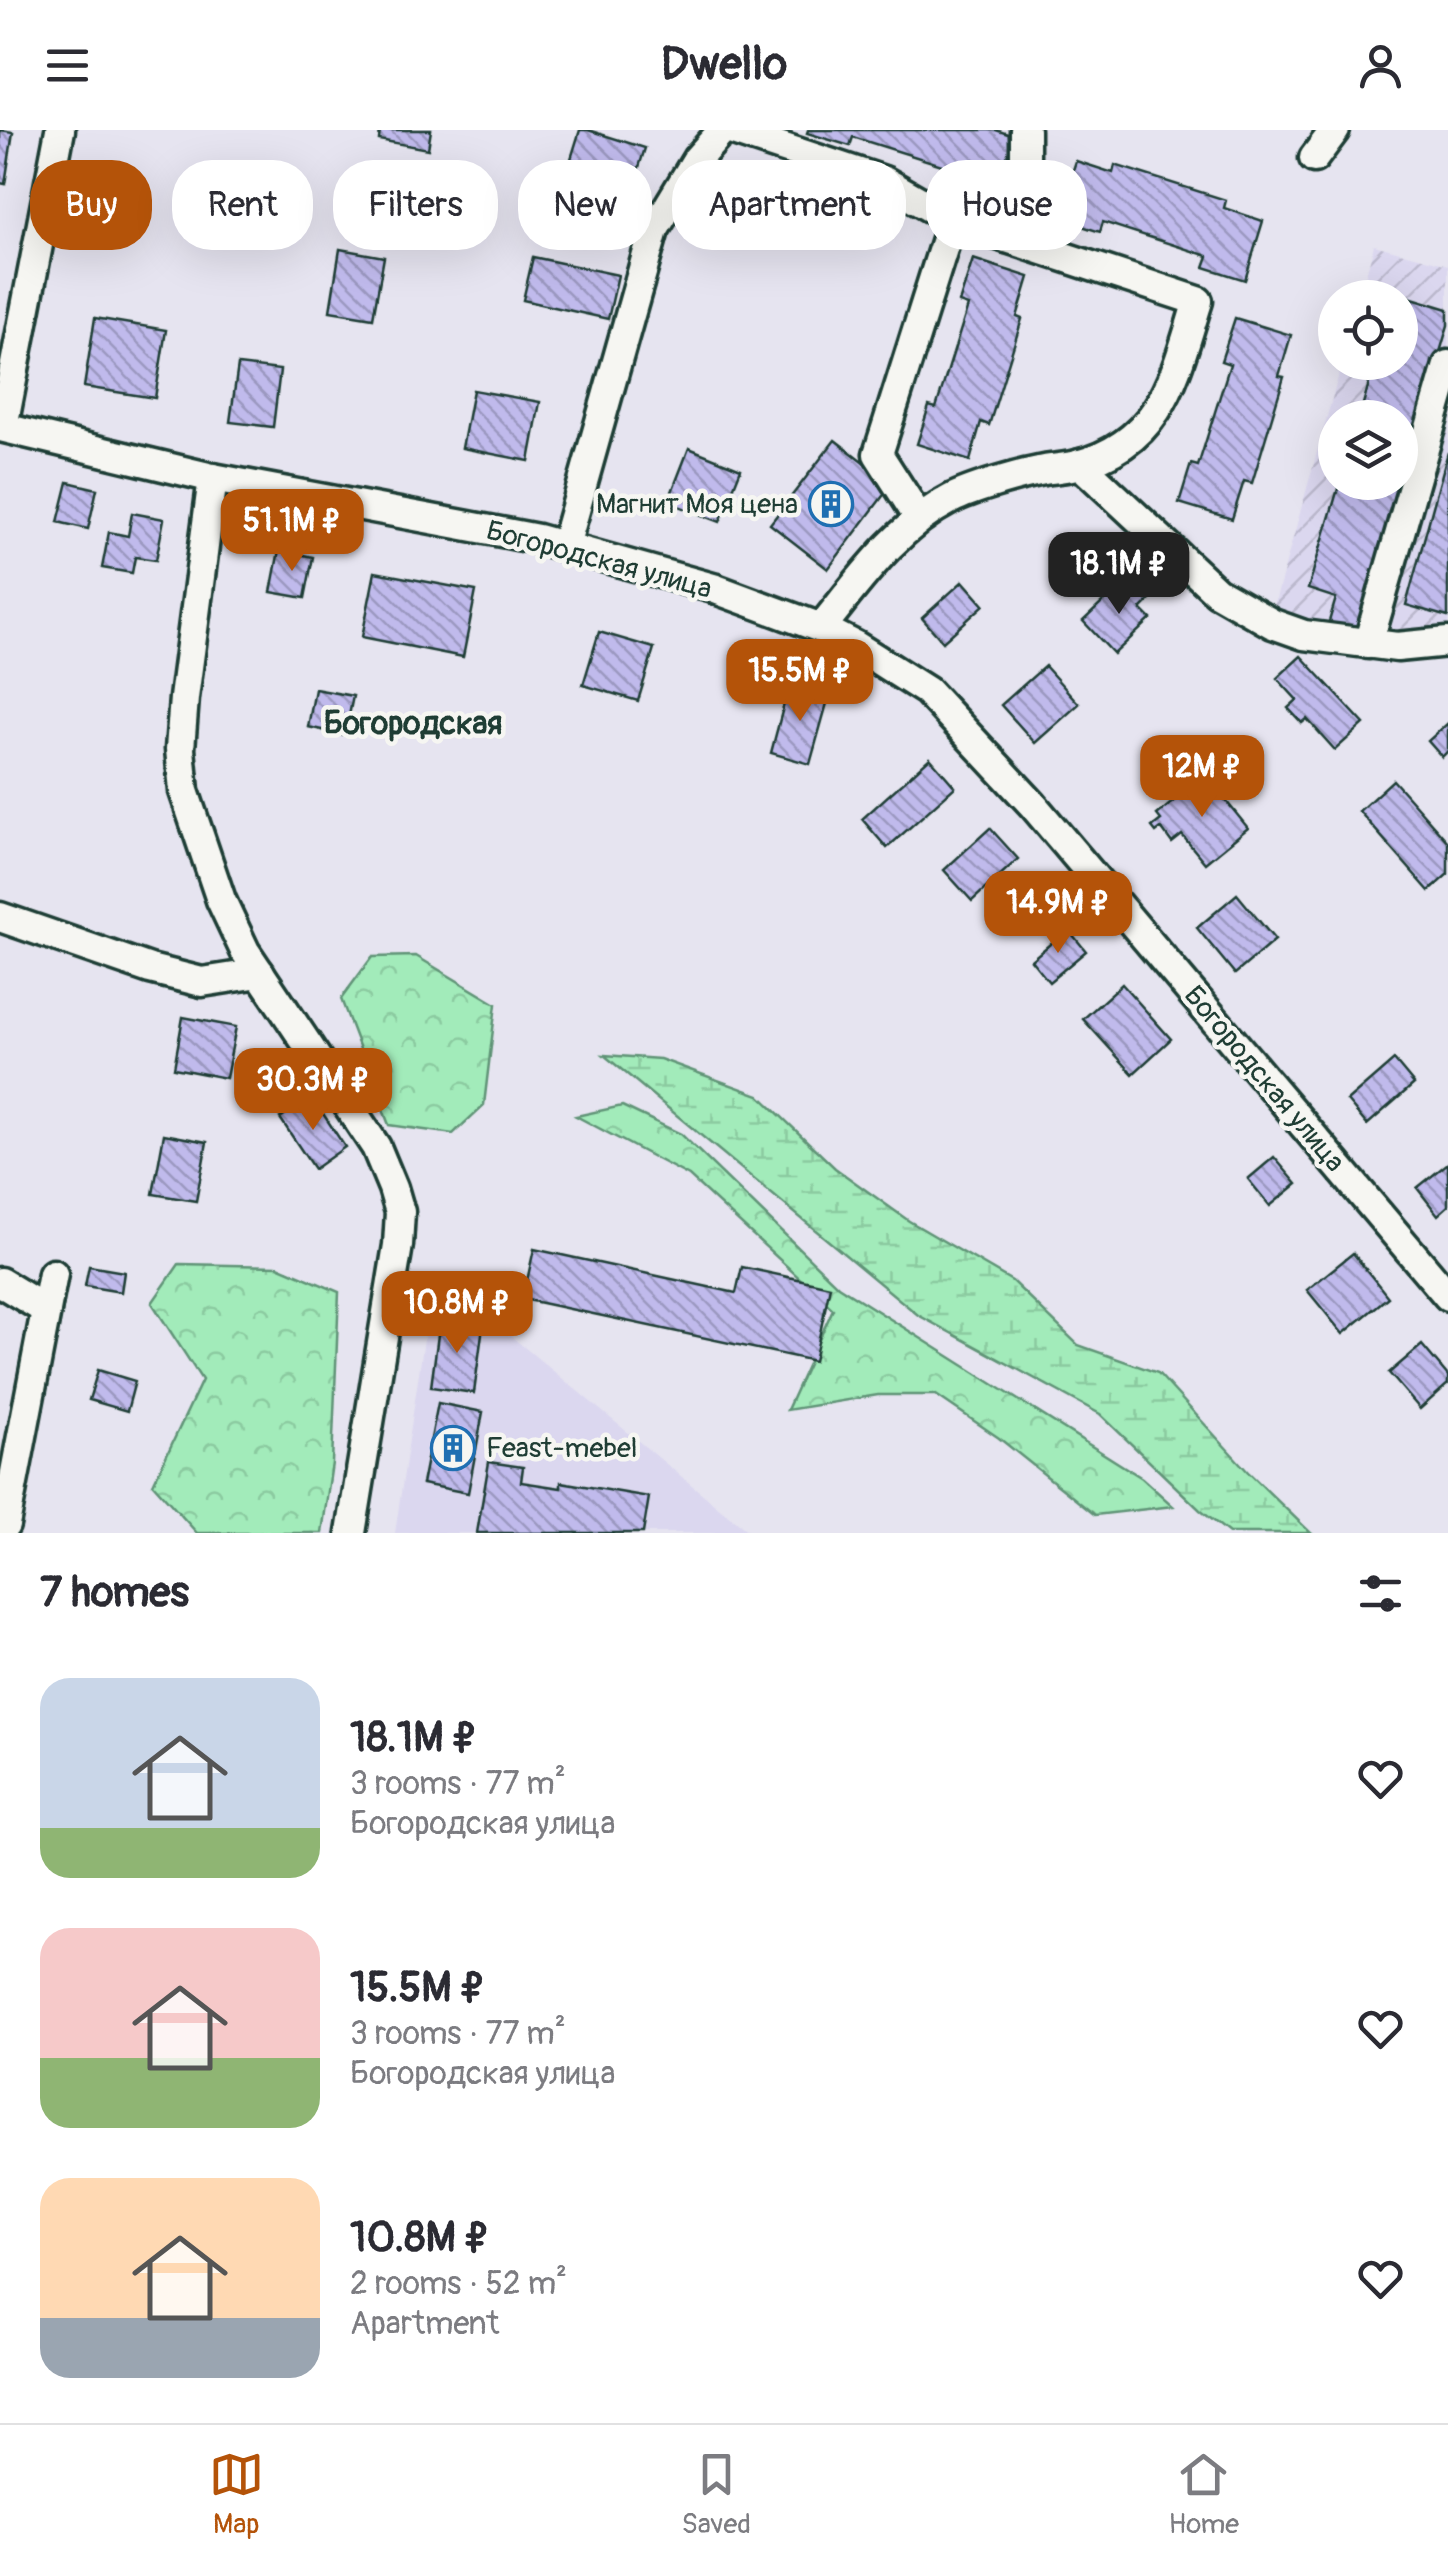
<!DOCTYPE html>
<meta charset="utf-8">
<style>
:root{--surface:#fff;--page:#f2f2f3;--text:#2b2b33;--muted:#7c7c81;--line:#e1e1e2;--accent:#b45309}
body{margin:0;font-family:Pangolin,sans-serif;background:var(--page);color:var(--text);height:100vh;display:flex;flex-direction:column;font-size:38px;white-space:nowrap}
*{box-sizing:border-box;margin:0}
p{font-size:32px;color:var(--muted)}
.icon{flex:none;width:55px;height:55px;fill:none;stroke:currentColor;stroke-width:2;stroke-linecap:round;stroke-linejoin:round}
.map{position:relative;height:1403px;overflow:hidden}
.panel{display:flex;flex-direction:column;background:var(--surface);flex:1}
.panel>*{flex:none}
.top-card{position:absolute;left:30px;top:30px;width:1390px;height:90px;display:flex;gap:20px}
.buttons{position:absolute;left:1318px;top:150px;display:grid;gap:20px}
.buttons a{display:grid;place-items:center;width:100px;height:100px;border-radius:50%;background:var(--surface);box-shadow:0 10px 40px #0002;font-size:50px}
.price{position:absolute;translate:-50% -85px;padding:0 22px;border-radius:20px;background:var(--accent);color:#fff;font-size:32px;line-height:65px;filter:drop-shadow(0 2px 5px #0008)}
.price::after{content:'';position:absolute;left:50%;top:60px;width:30px;height:22px;margin-left:-15px;background:inherit;clip-path:polygon(0 0,100% 0,50% 100%)}
.price.current{background:#222;color:#fff}
ul{padding:0;list-style:none}
li{display:flex;align-items:center;gap:30px;height:250px;padding:0 40px}
li span{display:grid;place-items:center;flex:none;width:280px;height:200px;border-radius:30px;color:#555}
li>.icon{margin-inline-start:auto}
span .icon{width:120px;height:120px;fill:#fffc;stroke-width:1}
li b{font-size:42px}
h2{display:flex;justify-content:space-between;align-items:center;height:120px;padding:0 40px;font-size:42px}
.pill{padding:0 35px;border-radius:40px;background:var(--surface);box-shadow:0 10px 40px #0002;font-size:35px;line-height:90px}
.pill.current{background:var(--accent);color:#fff}
header{display:flex;justify-content:space-between;align-items:center;height:130px;padding:0 40px;background:var(--surface);font-size:45px;font-weight:800}
.tab-bar{display:flex;justify-content:space-around;align-items:center;height:140px;border-top:2px solid var(--line);background:var(--surface);font-size:28px;color:var(--muted)}
.tab-bar a{display:grid;justify-items:center;gap:5px}
.tab-bar .current{color:var(--accent)}
.map>svg:first-child{display:block}
.built{fill:#dbd7ef}
.industrial{fill:url(#industrial-furrows);fill-rule:evenodd}
.forest{fill:url(#forest-crowns);stroke:#609477;stroke-width:2.5}
.wetland{fill:url(#wetland-marsh);stroke:#609477;stroke-width:2.5}
.building{fill:url(#building-back-hatch);stroke:#1f3d34;stroke-width:2.5}
.lines{fill:none;stroke-linecap:round;stroke-linejoin:round}
.minor-casing{stroke:#1f3d34;stroke-width:35}
.minor{stroke:#f6f6f2;stroke-width:28}
.labels{text-anchor:middle;dominant-baseline:central;stroke-width:9;stroke-linejoin:round;paint-order:stroke}
.poi-label{font-size:28px;fill:#1f3d34;stroke:#f6f6f2;text-anchor:end}
.street-label{font-size:28px;fill:#1f3d34;stroke:#f6f6f2}
.quarter-label{font-size:32px;font-weight:bold;fill:#1f3d34;stroke:#f6f6f2}
</style>
<header><svg class="icon" aria-label="menu" viewBox="0 0 24 24"><path d="M4 6h16M4 12h16M4 18h16"/></svg>Dwello<svg class="icon" aria-label="person" viewBox="0 0 24 24"><circle cx="12" cy="8" r="4"/><path d="M4 21q1-7 8-7t8 7"/></svg></header>
<div class="map">
<svg width="1448" height="1403" viewBox="0 0 1448 1403">
<defs>
<pattern id="industrial-furrows" width="10" height="10" patternUnits="userSpaceOnUse" patternTransform="scale(2.5)"><rect width="10" height="10" fill="#dbd7ef"/><path d="M-1 1l2-2M0 10L10 0M9 11l2-2" fill="none" stroke="#bcb9ce"/></pattern>
<pattern id="forest-crowns" width="20" height="18" patternUnits="userSpaceOnUse" patternTransform="scale(2.5)"><rect width="20" height="18" fill="#a2ebba"/><path d="M2 6a3 3 0 1 1 6 0M12 15a3 3 0 1 1 6 0" fill="none" stroke="#8bcaa0"/></pattern>
<pattern id="wetland-marsh" width="20" height="14" patternUnits="userSpaceOnUse" patternTransform="scale(2.5)"><rect width="20" height="14" fill="#a2ebba"/><path d="M1 5h8M5 5V1M11 12h8M15 12V8" fill="none" stroke="#8bcaa0"/></pattern>
<pattern id="building-back-hatch" width="6" height="6" patternUnits="userSpaceOnUse" patternTransform="scale(2.5)"><rect width="6" height="6" fill="#c0baec"/><path d="M-1 5l2 2M0 0l6 6M5-1l2 2" fill="none" stroke="#9b98c0"/></pattern>
</defs>
<rect width="100%" height="100%" fill="#e6e4f0"/>
<filter id="ink" filterUnits="userSpaceOnUse"><feTurbulence type="fractalNoise" baseFrequency=".01" numOctaves="2"/><feDisplacementMap in="SourceGraphic" scale="20" xChannelSelector="R" yChannelSelector="G"/><feConvolveMatrix kernelMatrix="1 2 1 2 8 2 1 2 1" color-interpolation-filters="sRGB"/></filter>
<g filter="url(#ink)">
<path class="built" d="M434 1143 750 1403H395Z"/>
<path class="industrial" d="M1374 115 1448 135V522L1385 534 1265 508 1342 233 1400 232V168L1360 167ZM1335 288H1400V352H1335Z"/>
<g class="forest">
<path d="M416 826 496 874 484 975 453 1004 389 995 341 869 372 827Z"/>
<path d="M622 976 681 1004 838 1156 1142 1348 1173 1376 1095 1385 999 1308 936 1265H878L787 1280 833 1179 689 1046 576 986Z"/>
<path d="M179 1134 278 1136 339 1162 332 1333 322 1403H197L153 1354 202 1250 152 1173Z"/>
</g>
<path class="wetland" d="M604 925 660 929 759 965 835 1038 909 1091 1012 1151 1078 1215 1158 1243 1249 1343 1311 1403H1229L1200 1380 1100 1284 918 1185Z"/>
<g class="building">
<path d="M0 0 13 2 5 54 0 53Z"/>
<path d="M380 0H431L428 19 379 10Z"/>
<path d="M580 0H588L645 18 635 50 571 29Z"/>
<path d="M808 0H996L1014 6 994 64 954 51 958 40 853 7 850 16 807 3Z"/>
<path d="M1076 31 1113 43 1115 35 1226 70 1224 78 1263 91 1245 150 1204 137 1208 126 1103 92 1100 102 1057 88Z"/>
<path d="M711 49 765 64 756 95 702 80Z"/>
<path d="M340 119 384 127 373 188 330 181Z"/>
<path d="M533 127 618 145 608 189 523 170Z"/>
<path d="M973 129 1029 147 1017 187 1022 189 989 295 981 292 970 331 917 314 929 276 936 278 968 176 959 173Z"/>
<path d="M1396 163 1448 179V195L1357 504 1328 495 1336 468 1308 459 1340 352H1400V288H1359L1375 232H1400V168H1395Z"/>
<path d="M95 188 166 200 155 268 84 257Z"/>
<path d="M1235 188 1291 205 1279 246 1284 247 1252 353 1244 351 1232 389 1179 373 1191 334 1198 336 1230 234 1221 231Z"/>
<path d="M238 235 280 240 273 297 230 292Z"/>
<path d="M473 260 540 272 529 331 462 318Z"/>
<path d="M835 310 892 354 828 439 770 394Z"/>
<path d="M689 318 741 339 720 392 668 372Z"/>
<path d="M1448 322V487L1406 475Z"/>
<path d="M68 352 97 359 88 399 58 392Z"/>
<path d="M132 383 164 389 156 430 135 427 132 443 102 438 109 402 128 406Z"/>
<path d="M279 420 313 427 305 468 271 462Z"/>
<path d="M375 442 476 461 463 527 362 507Z"/>
<path d="M963 451 984 475 943 512 922 488Z"/>
<path d="M1122 454 1130 462 1137 455 1151 469 1141 479 1151 489 1114 524 1083 491Z"/>
<path d="M599 502 654 518 638 571 583 555Z"/>
<path d="M1301 526 1364 594 1335 620 1307 589 1302 593 1288 578 1297 570 1277 548Z"/>
<path d="M1045 536 1079 574 1035 613 1001 575Z"/>
<path d="M789 555 829 566 810 634 771 623Z"/>
<path d="M315 559 353 566 345 605 308 597Z"/>
<path d="M1448 593V621L1442 627 1428 611Z"/>
<path d="M930 628 955 657 887 718 862 689Z"/>
<path d="M1205 645 1248 698 1205 733 1182 705 1172 713 1161 698 1156 702 1152 697 1161 690 1157 685Z"/>
<path d="M1393 650 1448 712V744L1429 761 1359 681Z"/>
<path d="M990 698 1018 729 972 771 944 740Z"/>
<path d="M1237 764 1275 810 1235 844 1197 798Z"/>
<path d="M1068 799 1086 821 1049 852 1031 830Z"/>
<path d="M1122 854 1171 909 1133 944 1083 889Z"/>
<path d="M183 887 236 897 226 948 174 938Z"/>
<path d="M1394 930 1414 954 1367 995 1347 971Z"/>
<path d="M312 967 345 1017 314 1039 280 988Z"/>
<path d="M164 1004 207 1012 196 1071 153 1064Z"/>
<path d="M1274 1027 1297 1054 1270 1076 1248 1049Z"/>
<path d="M1448 1033V1076L1438 1085 1417 1058Z"/>
<path d="M534 1119 736 1163 742 1137 830 1156 814 1231 523 1169Z"/>
<path d="M1353 1123 1388 1167 1343 1204 1307 1160Z"/>
<path d="M89 1136 124 1142 121 1162 85 1156Z"/>
<path d="M440 1190 483 1196 474 1263 431 1257Z"/>
<path d="M1422 1215 1448 1246V1254L1420 1279 1389 1243Z"/>
<path d="M98 1240 135 1251 127 1281 89 1270Z"/>
<path d="M438 1273 483 1282 468 1363 422 1354Z"/>
<path d="M489 1332 523 1337 521 1352 561 1358V1352L649 1367 643 1403H477Z"/>
</g>
<g class="lines">
<defs>
<g id="minor">
<path d="M730 0 884 51 952 90 1198 171C1175 244 1163 313 1077 335 1065 338 1052 338 1039 341 1018 345 970 359 951 369 895 398 860 450 821 498"/>
<path d="M1314 28 1335 0"/>
<path d="M1006 108 1025 45V0"/>
<path d="M0 297 213 348 538 409 713 458 821 498 856 516 927 561 1033 675 1448 1166"/>
<path d="M3 297 60 0"/>
<path d="M1080 334 1217 462 1273 494 1304 505 1397 517 1448 512"/>
<path d="M213 348 184 568 180 619 184 661 221 770 245 821 376 1017 393 1058 400 1082 398 1115 351 1403"/>
<path d="M919 388 878 324 952 90"/>
<path d="M565 416 654 100 697 29 723 0"/>
<path d="M1368 514 1448 235"/>
<path d="M0 787 150 839 202 852 260 843"/>
<path d="M0 1152 46 1180"/>
<path d="M5 1395 53 1144"/>
</g>
</defs>
<use href="#minor" class="minor-casing"/>
<use href="#minor" class="minor"/>
</g>
</g>
<defs>
<symbol id="building-ring" viewBox="-11 -11 22 22"><circle r="9.5" fill="#f6f6f2" stroke="#1f6fb2" stroke-width="1.5"/><path d="M-4-6H4V6H1V3H-1V6H-4ZM-2.5-4.3h1.7v1.8h-1.7ZM.8-4.3h1.7v1.8H.8ZM-2.5-1h1.7V.8h-1.7ZM.8-1h1.7V.8H.8Z" fill="#1f6fb2"/></symbol>
</defs>
<g fill-rule="evenodd">
<use href="#building-ring" x="806" y="349" width="50" height="50"/>
<use href="#building-ring" x="428" y="1293" width="50" height="50"/>
</g>
<g class="labels">
<g class="poi-label">
<text x="798" y="374">Магнит Моя цена</text>
<text x="486" y="1318" text-anchor="start">Feast-mebel</text>
</g>
<g class="street-label">
<text transform="translate(599 430) rotate(15)">Богородская улица</text>
<text transform="translate(1264 949) rotate(50)">Богородская улица</text>
</g>
<g class="quarter-label">
<text x="413" y="594">Богородская</text>
</g>
</g>
</svg>
<div class="buttons">
<a><svg class="icon" aria-label="locate" viewBox="0 0 24 24"><circle cx="12" cy="12" r="6"/><path d="M12 2v4M12 18v4M2 12h4M18 12h4"/></svg></a>
<a><svg class="icon" aria-label="layers" viewBox="0 0 24 24"><path d="M12 4l9 5-9 5-9-5zM3 14l9 5 9-5"/></svg></a>
</div>
<b class="price" style="left:292px;top:444px">51.1M ₽</b>
<b class="price current" style="left:1119px;top:487px">18.1M ₽</b>
<b class="price" style="left:800px;top:594px">15.5M ₽</b>
<b class="price" style="left:1202px;top:690px">12M ₽</b>
<b class="price" style="left:1058px;top:826px">14.9M ₽</b>
<b class="price" style="left:313px;top:1003px">30.3M ₽</b>
<b class="price" style="left:457px;top:1226px">10.8M ₽</b>
<div class="top-card">
<a class="pill current">Buy</a>
<a class="pill">Rent</a>
<a class="pill">Filters</a>
<a class="pill">New</a>
<a class="pill">Apartment</a>
<a class="pill">House</a>
</div>
</div>
<section class="panel">
<h2>7 homes<svg class="icon" aria-label="filters" viewBox="0 0 24 24"><path d="M4 7h16M4 17h16"/><circle cx="9" cy="7" r="2"/><circle cx="15" cy="17" r="2"/></svg></h2>
<ul>
<li><span style="background:linear-gradient(#c9d6e8 75%,#8fb573 0)"><svg class="icon" aria-label="home" viewBox="0 0 24 24"><path d="M3 11l9-7 9 7M6 9v11h12V9"/></svg></span><div><b>18.1M ₽</b><p>3 rooms · 77 m²</p><p>Богородская улица</p></div><svg class="icon" aria-label="heart" viewBox="0 0 24 24"><path d="M12 20l-8-8c-3-5 5-10 8-4 3-6 11-1 8 4z"/></svg></li>
<li><span style="background:linear-gradient(#f6c9c9 65%,#8fb573 0)"><svg class="icon" aria-label="home" viewBox="0 0 24 24"><path d="M3 11l9-7 9 7M6 9v11h12V9"/></svg></span><div><b>15.5M ₽</b><p>3 rooms · 77 m²</p><p>Богородская улица</p></div><svg class="icon" aria-label="heart" viewBox="0 0 24 24"><path d="M12 20l-8-8c-3-5 5-10 8-4 3-6 11-1 8 4z"/></svg></li>
<li><span style="background:linear-gradient(#ffd9b3 70%,#9aa5b1 0)"><svg class="icon" aria-label="home" viewBox="0 0 24 24"><path d="M3 11l9-7 9 7M6 9v11h12V9"/></svg></span><div><b>10.8M ₽</b><p>2 rooms · 52 m²</p><p>Apartment</p></div><svg class="icon" aria-label="heart" viewBox="0 0 24 24"><path d="M12 20l-8-8c-3-5 5-10 8-4 3-6 11-1 8 4z"/></svg></li>
</ul>
</section>
<nav class="tab-bar">
<a class="current"><svg class="icon" aria-label="map" viewBox="0 0 24 24"><path d="M3 6l6-2 6 2 6-2v14l-6 2-6-2-6 2zM9 4v14M15 6v14"/></svg>Map</a>
<a><svg class="icon" aria-label="saved" viewBox="0 0 24 24"><path d="M7 4h10v16l-5-4-5 4z"/></svg>Saved</a>
<a><svg class="icon" aria-label="home" viewBox="0 0 24 24"><path d="M3 11l9-7 9 7M6 9v11h12V9"/></svg>Home</a>
</nav>
